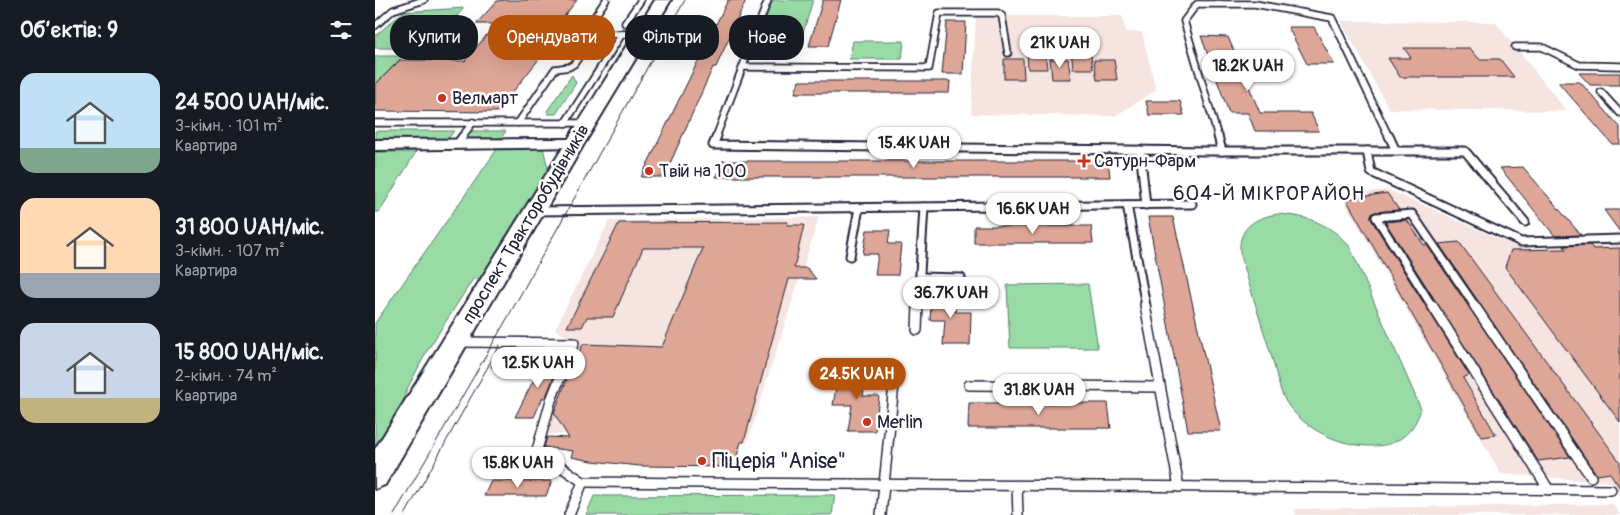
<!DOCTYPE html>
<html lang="uk">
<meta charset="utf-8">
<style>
:root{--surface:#171b24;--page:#20242c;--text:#f1f3f6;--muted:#9ea1a6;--accent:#b45309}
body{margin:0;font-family:Pangolin,sans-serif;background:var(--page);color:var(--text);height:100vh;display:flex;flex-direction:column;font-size:19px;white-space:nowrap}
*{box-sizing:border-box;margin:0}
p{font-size:16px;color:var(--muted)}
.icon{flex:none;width:28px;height:28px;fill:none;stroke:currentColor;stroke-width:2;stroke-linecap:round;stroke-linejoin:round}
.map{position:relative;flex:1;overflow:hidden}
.sheet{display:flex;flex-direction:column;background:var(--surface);width:375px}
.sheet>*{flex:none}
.hud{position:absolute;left:15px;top:15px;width:475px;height:45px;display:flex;gap:10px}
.price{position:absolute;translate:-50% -42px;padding:0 11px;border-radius:18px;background:#fff;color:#222;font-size:16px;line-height:32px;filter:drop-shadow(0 1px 2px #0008)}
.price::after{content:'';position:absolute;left:50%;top:30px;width:15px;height:11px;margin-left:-8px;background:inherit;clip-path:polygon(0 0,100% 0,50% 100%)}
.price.on{background:var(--accent);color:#fff}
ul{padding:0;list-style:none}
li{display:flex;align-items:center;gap:15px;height:125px;padding:0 20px}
li span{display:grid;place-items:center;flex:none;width:140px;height:100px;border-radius:15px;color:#555}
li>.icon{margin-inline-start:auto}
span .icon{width:60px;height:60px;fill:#fffc;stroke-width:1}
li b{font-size:21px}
h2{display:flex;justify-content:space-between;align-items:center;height:60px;padding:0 20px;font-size:21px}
.pill{padding:0 18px;border-radius:20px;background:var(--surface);box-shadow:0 5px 20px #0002;font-size:18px;line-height:45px}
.pill.on{background:var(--accent);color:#fff}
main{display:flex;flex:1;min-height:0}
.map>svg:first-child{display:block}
.built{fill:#f5e4e0}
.green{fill:#98dba5;stroke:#5d7e70}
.building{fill:#dea696;stroke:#22223b}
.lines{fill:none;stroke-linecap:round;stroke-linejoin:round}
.service-far2-casing{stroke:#22223b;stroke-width:9}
.service-far1-casing{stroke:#22223b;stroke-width:11}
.service-casing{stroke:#22223b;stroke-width:12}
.minor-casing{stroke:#22223b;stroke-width:4}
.secondary-casing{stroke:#22223b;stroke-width:4}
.service-far2{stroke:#fff;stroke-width:5.5}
.service-far1{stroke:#fff;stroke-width:7}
.service{stroke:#fff;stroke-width:9}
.minor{fill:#fff;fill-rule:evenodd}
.secondary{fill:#fff;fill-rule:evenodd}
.tram{stroke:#22223b;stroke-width:1}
.poi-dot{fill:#c8321e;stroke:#fff;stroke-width:2}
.labels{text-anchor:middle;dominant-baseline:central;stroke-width:5;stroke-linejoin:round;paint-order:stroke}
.poi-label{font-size:18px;fill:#22223b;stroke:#fff;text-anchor:start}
.street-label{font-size:18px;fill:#22223b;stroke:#fff}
.quarter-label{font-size:20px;letter-spacing:1px;fill:#22223b;stroke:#fff}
.near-poi-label{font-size:21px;fill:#22223b;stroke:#fff;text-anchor:start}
</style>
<main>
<section class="sheet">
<h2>Об’єктів: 9<svg class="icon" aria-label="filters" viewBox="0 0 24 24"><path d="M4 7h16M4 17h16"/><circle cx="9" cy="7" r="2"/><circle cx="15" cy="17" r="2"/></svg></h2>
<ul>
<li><span style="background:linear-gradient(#bfe0f5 75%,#7fa58c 0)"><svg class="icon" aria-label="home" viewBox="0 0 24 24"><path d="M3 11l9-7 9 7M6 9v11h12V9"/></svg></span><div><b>24 500 UAH/міс.</b><p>3-кімн. · 101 m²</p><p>Квартира</p></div></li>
<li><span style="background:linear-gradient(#ffd9b3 75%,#9aa5b1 0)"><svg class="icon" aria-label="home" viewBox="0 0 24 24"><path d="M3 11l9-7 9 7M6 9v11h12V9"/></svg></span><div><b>31 800 UAH/міс.</b><p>3-кімн. · 107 m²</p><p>Квартира</p></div></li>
<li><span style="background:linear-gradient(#c9d6e8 75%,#c2b280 0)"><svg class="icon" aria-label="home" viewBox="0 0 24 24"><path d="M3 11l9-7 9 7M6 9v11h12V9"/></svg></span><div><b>15 800 UAH/міс.</b><p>2-кімн. · 74 m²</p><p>Квартира</p></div></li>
</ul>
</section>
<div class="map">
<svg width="1245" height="515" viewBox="0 0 1245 515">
<rect width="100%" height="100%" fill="#fff"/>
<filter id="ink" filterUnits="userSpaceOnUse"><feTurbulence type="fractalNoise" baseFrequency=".02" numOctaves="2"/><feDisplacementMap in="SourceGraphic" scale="10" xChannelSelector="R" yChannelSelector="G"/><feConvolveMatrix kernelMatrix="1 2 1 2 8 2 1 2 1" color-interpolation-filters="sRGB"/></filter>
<g filter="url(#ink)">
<g class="built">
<path d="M601 16H747L751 32H767L781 90 740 116 596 114Z"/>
<path d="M966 21 1120 22 1192 111 1014 109Z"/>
<path d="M1014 190 1147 249 1245 244V496L1235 482 1126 474 965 194Z"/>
<path d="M444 217 372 443 161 433 196 339 180 329 234 221Z"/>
<path d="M1238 504 1245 515H921L919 509Z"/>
</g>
<g class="green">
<path d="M398 0H438C433 14 426 51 412 56 403 59 393 57 384 56L378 49Z"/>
<path d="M89 8 80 18H68L60 26H67L47 48H0V36L28 12Z"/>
<path d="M478 41H529L527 59H474Z"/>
<path d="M0 56H28L0 85Z"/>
<path d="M197 75 201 83 181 114H173L172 111Z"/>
<path d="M0 131H79L71 141H0Z"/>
<path d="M96 131H131L123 142 88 141Z"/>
<path d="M123 148H168L174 172 110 279H98L52 351 31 391 24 416 0 456V323Z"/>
<path d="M0 152H41L4 212H0Z"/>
<path d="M903 214C933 216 956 224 975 247L1046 409C1039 432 1023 446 999 446 967 447 929 430 911 402 904 390 901 371 897 358 886 323 875 288 865 252 863 227 881 217 903 214Z"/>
<path d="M713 284 723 348H635L632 285Z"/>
<path d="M460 495 457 515H211L219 496Z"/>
</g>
<g class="building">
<path d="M131 0H202L175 34V45L122 112 0 111V85L25 60 90 61 121 24H101L122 1Z"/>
<path d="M353 0H371L341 67H338L289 177H266Z"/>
<path d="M448 0H466L453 46H434Z"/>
<path d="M572 22H591L588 74H567Z"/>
<path d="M913 27H939L959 64H932Z"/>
<path d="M826 36 853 37 885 113H936L944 131H880L873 113H854Z"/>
<path d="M1029 48H1095L1104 59H1125L1139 77H1025L1013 58H1036Z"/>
<path d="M652 49H670L672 69H653Z"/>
<path d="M696 49H715L718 69H698Z"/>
<path d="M629 59H648L649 79H629Z"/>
<path d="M675 59H693L696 79H677Z"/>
<path d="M719 60H739L742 80H722Z"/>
<path d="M1204 73H1245V85H1215Z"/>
<path d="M424 81H575L574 93H420Z"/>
<path d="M1183 82H1205L1245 127V144H1237Z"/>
<path d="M771 101H805L809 115H774Z"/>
<path d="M347 161H733L735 177H341Z"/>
<path d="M1148 167 1206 235 1180 236 1125 168Z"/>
<path d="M1012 193 1024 210 1000 212 996 215V219L1094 375 1088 378 1121 435 1107 437 971 199Z"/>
<path d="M1229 210H1245V232Z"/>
<path d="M773 217H798L846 431H813Z"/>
<path d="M1032 220 1049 245H1052L1195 457 1163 461 1010 222Z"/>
<path d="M413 222 412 225H429L419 268H432L441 279H414L369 442H366L359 467 265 466 217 461 196 457 198 451 169 447 172 437 194 438 179 413 199 361H200L208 344 287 347 328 248H268L238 317H212L207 327H192L244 223Z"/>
<path d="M599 226H716L718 243H599Z"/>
<path d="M492 230H515L513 244H526L523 275H500L503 254H488Z"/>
<path d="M1084 242 1245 462V488L1235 473 1222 475 1064 244Z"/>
<path d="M1215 245 1218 249 1245 248V422L1130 267 1136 250 1191 249 1189 246Z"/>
<path d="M557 292H581L580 312H596L595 345H568L570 320H555Z"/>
<path d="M122 356H140L134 367H116Z"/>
<path d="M168 361H185L170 399 168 397 159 417H140Z"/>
<path d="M464 370H492L488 396H504L500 431H473L477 405H458Z"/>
<path d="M594 403H733L736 428H593Z"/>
<path d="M116 481H177L171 496H109Z"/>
</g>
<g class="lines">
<defs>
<g id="service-far2">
<path d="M231 0 215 23 221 30 220 34H267"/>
<path d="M250 23 266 0"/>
<path d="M0 26 18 10 49 0"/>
<path d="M1140 47H1167L1204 65 1245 66"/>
<path d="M368 67 554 68 564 13H623L627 16 633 53"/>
<path d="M1226 92 1245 113"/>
<path d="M0 123H143L180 69 194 67 199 64 220 34"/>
<path d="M143 123H212"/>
<path d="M190 123 247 34"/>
<path d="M87 137 98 122"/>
<path d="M341 137 393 0"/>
<path d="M843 137 809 21 822 4H880L957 18 1014 137"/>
</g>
<g id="service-far1">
<path d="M342 136 338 145 833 151H1090L1150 222"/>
<path d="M843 136 847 151"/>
<path d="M1014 136 1021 151"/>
<path d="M82 144 88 136"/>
<path d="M765 150 771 205"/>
<path d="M992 151 996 172 1146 242 1245 239"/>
<path d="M752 205 771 306"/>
<path d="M160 211 817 204"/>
<path d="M475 256 484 208"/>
<path d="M546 277 586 278"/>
<path d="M543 306 549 207"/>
<path d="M1057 306 1001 217 1037 214 1100 306"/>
</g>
<g id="service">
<path d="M770 305 804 487"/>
<path d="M1057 305 1174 490"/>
<path d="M1099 305 1216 477"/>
<path d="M542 330 543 305"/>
<path d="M84 342 199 343 176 400 162 450 208 482 1236 490"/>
<path d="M594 385 785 387"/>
<path d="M642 486 643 515"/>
<path d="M194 515 208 482"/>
<path d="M506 515 520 374"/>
</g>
<path id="minor" d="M199 139 204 141 206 144 204 147 0 150V140Z"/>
<path id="secondary" d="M280 0H296L209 144 10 485 0 489V449Z"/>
</defs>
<use href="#service-far2" class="service-far2-casing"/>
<use href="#service-far1" class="service-far1-casing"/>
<use href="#service" class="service-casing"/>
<use href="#minor" class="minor-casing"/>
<use href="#secondary" class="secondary-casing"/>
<use href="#service-far2" class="service-far2"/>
<use href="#service-far1" class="service-far1"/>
<use href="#service" class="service"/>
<use href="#minor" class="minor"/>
<use href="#secondary" class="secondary"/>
<g class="tram">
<path d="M19 515 133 317 310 0"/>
<path d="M30 515 125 345"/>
</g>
</g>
</g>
<g class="poi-dot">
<circle cx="67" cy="98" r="5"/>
<path d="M706.5 153.5h5v5h5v5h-5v5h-5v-5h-5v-5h5z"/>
<circle cx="274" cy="171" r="5"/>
<circle cx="492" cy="422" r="5"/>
<circle cx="327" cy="461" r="5"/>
</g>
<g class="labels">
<g class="poi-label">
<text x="77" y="98">Велмарт</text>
<text x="719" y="161">Сатурн-Фарм</text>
<text x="284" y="171">Твій на 100</text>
<text x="502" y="422">Merlin</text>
</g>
<g class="street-label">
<text transform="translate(151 224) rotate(-59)">проспект Тракторобудівників</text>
</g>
<g class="quarter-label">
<text x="894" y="193">604-Й МІКРОРАЙОН</text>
</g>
<g class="near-poi-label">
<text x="337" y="461">Піцерія "Anise"</text>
</g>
</g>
</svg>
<b class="price" style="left:685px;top:69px">21K UAH</b>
<b class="price" style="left:873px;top:92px">18.2K UAH</b>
<b class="price" style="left:539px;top:169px">15.4K UAH</b>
<b class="price" style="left:658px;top:235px">16.6K UAH</b>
<b class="price" style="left:576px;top:319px">36.7K UAH</b>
<b class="price" style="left:163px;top:389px">12.5K UAH</b>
<b class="price on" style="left:482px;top:400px">24.5K UAH</b>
<b class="price" style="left:664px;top:416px">31.8K UAH</b>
<b class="price" style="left:143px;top:489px">15.8K UAH</b>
<div class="hud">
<a class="pill">Купити</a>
<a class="pill on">Орендувати</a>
<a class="pill">Фільтри</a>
<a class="pill">Нове</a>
</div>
</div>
</main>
